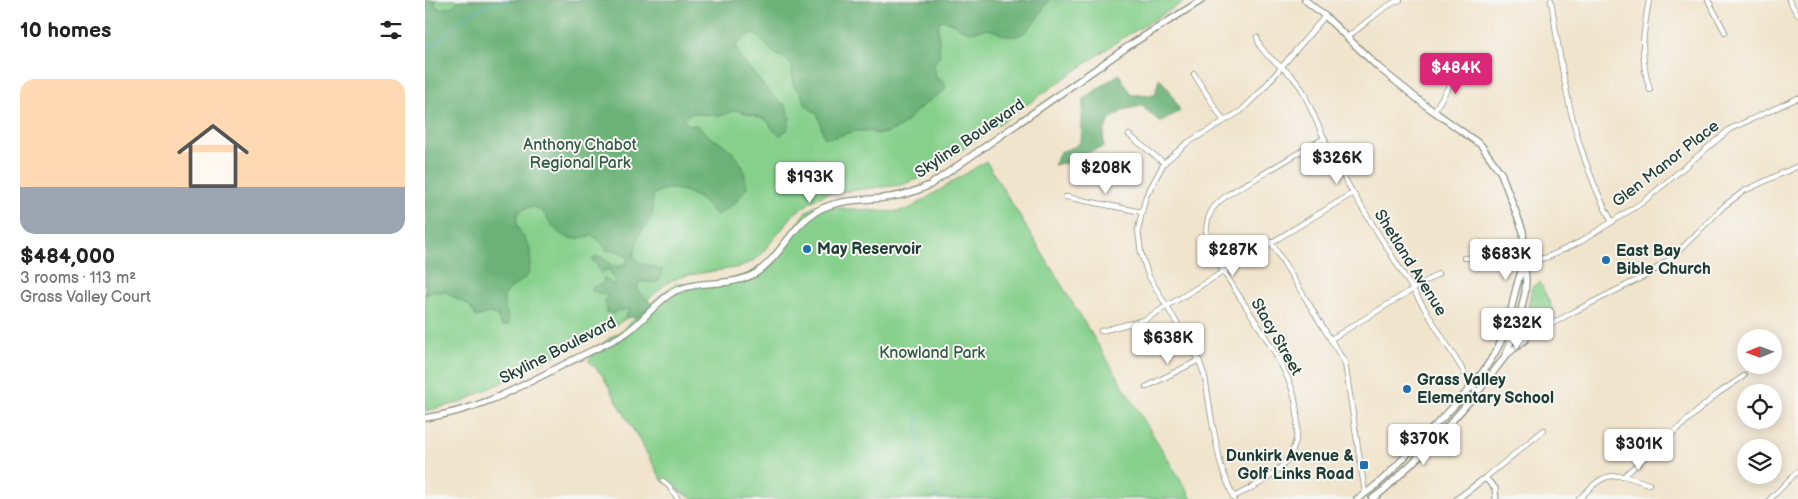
<!DOCTYPE html>
<meta charset="utf-8">
<style>
:root{--surface:#fff;--page:#f6f6f6;--text:#222;--muted:#767676;--accent:#db2777}
body{margin:0;font-family:"Balsamiq Sans",sans-serif;background:var(--page);color:var(--text);height:100vh;display:flex;flex-direction:column;font-size:19px;white-space:nowrap}
*{box-sizing:border-box;margin:0}
p{font-size:16px;color:var(--muted)}
.icon{flex:none;width:28px;height:28px;fill:none;stroke:currentColor;stroke-width:2;stroke-linecap:round;stroke-linejoin:round}
.map{position:relative;flex:1;overflow:hidden}
.drawer{display:flex;flex-direction:column;background:var(--surface);width:425px}
.drawer>*{flex:none}
.needle{width:32px;rotate:269deg}
.buttons{position:absolute;left:1312px;top:329px;display:grid;gap:10px}
.buttons a{display:grid;place-items:center;width:45px;height:45px;border-radius:50%;background:var(--surface);box-shadow:0 2px 12px #0003;font-size:25px}
.price{position:absolute;translate:-50% -42px;padding:0 11px;border-radius:5px;background:#fff;color:#222;font-size:16px;line-height:32px;filter:drop-shadow(0 1px 2px #0008)}
.price::after{content:'';position:absolute;left:50%;top:30px;width:15px;height:11px;margin-left:-8px;background:inherit;clip-path:polygon(0 0,100% 0,50% 100%)}
.price.selected{background:var(--accent);color:#fff}
ul{padding:0;list-style:none}
li{display:grid;align-content:center;gap:10px;height:265px;padding:0 20px}
li span{display:grid;place-items:center;height:155px;border-radius:15px;color:#555}
li>.icon{margin-inline-start:auto}
span .icon{width:90px;height:90px;fill:#fffc;stroke-width:1}
li b{font-size:21px}
h2{display:flex;justify-content:space-between;align-items:center;height:60px;padding:0 20px;font-size:21px}
main{display:flex;flex:1;min-height:0}
.map>svg:first-child{display:block}
.green{fill:#86d08c;stroke:#528660}
.forest{fill:#6cb278;stroke:#467856}
.lines{fill:none;stroke-linecap:round;stroke-linejoin:round}
.stream{stroke:#5eb1da;stroke-width:1}
.minor-casing{stroke:#889080;stroke-width:6}
.tertiary-casing{stroke:#889080;stroke-width:7}
.secondary-casing{stroke:#889080;stroke-width:8}
.minor{stroke:#fff;stroke-width:4.5}
.tertiary{stroke:#fff;stroke-width:5}
.secondary{stroke:#fff;stroke-width:5.5}
.poi-dot{fill:#1f6fb2;stroke:#f6f6f2;stroke-width:2}
.labels{text-anchor:middle;dominant-baseline:central;stroke-width:4;stroke-linejoin:round;paint-order:stroke}
.street-label{font-size:16px;fill:#1f3d34;stroke:#f6f6f2}
.park-label{font-size:16px;fill:#345a46;stroke:#f6f6f2}
.poi-label{font-size:16px;font-weight:bold;fill:#1f3d34;stroke:#f6f6f2;text-anchor:start}
</style>
<main>
<section class="drawer">
<h2>10 homes<svg class="icon" aria-label="filters" viewBox="0 0 24 24"><path d="M4 7h16M4 17h16"/><circle cx="9" cy="7" r="2"/><circle cx="15" cy="17" r="2"/></svg></h2>
<ul>
<li><span style="background:linear-gradient(#ffd9b3 70%,#9aa5b1 0)"><svg class="icon" aria-label="home" viewBox="0 0 24 24"><path d="M3 11l9-7 9 7M6 9v11h12V9"/></svg></span><div><b>$484,000</b><p>3 rooms · 113 m²</p><p>Grass Valley Court</p></div></li>
</ul>
</section>
<div class="map">
<svg width="1373" height="499" viewBox="0 0 1373 499">
<rect width="100%" height="100%" fill="#f6f6f2"/>
<filter id="ink" filterUnits="userSpaceOnUse"><feTurbulence type="fractalNoise" baseFrequency=".02" numOctaves="2"/><feDisplacementMap in="SourceGraphic" scale="10" xChannelSelector="R" yChannelSelector="G"/><feConvolveMatrix kernelMatrix="1 2 1 2 8 2 1 2 1" color-interpolation-filters="sRGB"/></filter>
<filter id="wash" filterUnits="userSpaceOnUse"><feTurbulence type="fractalNoise" baseFrequency=".0096" numOctaves="4" result="noise"/><feDisplacementMap in="SourceGraphic" scale="20" xChannelSelector="R" yChannelSelector="G"/><feGaussianBlur stdDeviation="1.12" result="paint"/><feColorMatrix in="noise" values="0 0 0 0 0 0 0 0 0 0 0 0 0 0 0 0 0 1.4 0 .05"/><feComposite in="paint" operator="in"/></filter>
<g filter="url(#wash)">
<rect width="100%" height="100%" fill="#f1e4cc"/>
<g class="green">
<path d="M0 0H762L696 39 498 177 476 185 404 193 390 199 369 214 333 258 316 267 258 276 242 283 202 318 184 329 37 402 0 411Z"/>
<path d="M561 161 767 499H268L237 480 177 375 163 360 183 339 196 331 240 291 251 284 279 285 321 275 334 268 343 262 371 228 381 212 390 206 468 212 484 209Z"/>
<path d="M1115 282 1130 314 1105 326 1100 323 1107 287Z"/>
</g>
<g class="forest">
<path d="M0 0H10V6L16 9 28 6 35 0H624C615 13 602 41 583 36 576 35 568 29 562 29 554 29 547 34 539 30 530 26 525 20 515 20L513 28 515 55 509 64 511 78 520 82V90L498 105 477 126 462 133 452 134 445 131H430L406 138 399 137 393 115 380 104 376 93 368 85 367 66 361 59 349 53 334 37 327 33 312 43 311 48 315 58 349 97 360 105 365 118 362 130 355 135 349 131 342 120 311 110 295 116 266 113 258 119 264 125H272L286 138 298 144 307 152 318 167 322 187 311 202 292 215C286 211 282 206 277 201 264 190 242 184 228 195L227 216 214 235 208 257 216 263 237 270C235 290 225 279 213 283V290L227 304 212 318 200 317 205 309 191 311 189 314 181 312 182 307 179 300 183 295 167 291V287L178 284 179 277 188 285 190 282 184 269 175 273 171 264 167 260 171 257H177L187 266H196L203 262 202 256 195 252 181 250C167 224 158 244 141 237 126 231 123 212 111 208 104 205 99 209 93 213 88 229 98 233 104 246 107 254 105 266 103 274 97 284 79 287 79 301 79 310 84 314 83 325L77 326 71 315 64 313 51 317C43 298 34 304 22 292H7L0 295Z"/>
<path d="M694 74 706 95H730L734 78 745 91 755 111 735 122 717 106C693 109 675 121 679 147L661 153 658 166 638 163 629 165 635 152 649 147 656 142 658 99Z"/>
</g>
<g class="lines">
<g class="stream">
<path d="M0 48C13 46 23 30 33 22 48 11 65 3 83 0"/>
<path d="M492 414 493 447 500 470 512 499"/>
</g>
</g>
</g>
<g filter="url(#ink)">
<g class="lines">
<defs>
<g id="minor">
<path d="M1126 0C1138 80 1148 149 1187 222"/>
<path d="M1224 0C1218 34 1214 56 1225 90"/>
<path d="M1283 0 1300 32"/>
<path d="M1364 0 1373 15"/>
<path d="M832 37 835 46 842 55 867 76 877 89 908 158 928 193 1052 393"/>
<path d="M922 37C939 26 957 6 975 0"/>
<path d="M769 74 798 120"/>
<path d="M1009 111 1035 68"/>
<path d="M704 135 739 163"/>
<path d="M641 197 717 212"/>
<path d="M846 242 920 363 940 493"/>
<path d="M1039 258 1061 257 1100 263 1123 257 1155 242 1218 202 1305 129 1373 98"/>
<path d="M676 331 719 320 928 193"/>
<path d="M1080 331 1089 335 1102 336"/>
<path d="M1078 336 1091 340 1100 339 1150 311 1224 274 1250 255 1299 206 1319 191 1373 166"/>
<path d="M906 339 1013 274"/>
<path d="M721 387 774 360"/>
<path d="M1199 476 1224 484"/>
<path d="M1060 478 1119 430"/>
<path d="M238 481 244 486 253 499"/>
<path d="M808 497C829 487 853 476 865 455 877 436 873 401 864 381 843 334 809 292 784 247 780 234 780 222 787 210 796 196 816 187 830 179 853 165 876 151 900 138"/>
<path d="M809 499 796 466 787 422 780 377 774 360 723 275 716 253 713 230 717 212 721 196 739 163 762 143 816 111 837 90 900 16"/>
<path d="M1154 499C1170 484 1175 474 1199 476L1292 394 1319 376"/>
<path d="M1345 499 1373 471"/>
</g>
<path id="tertiary" d="M1032 499 1060 478 1070 488 1071 499"/>
<g id="secondary">
<path d="M880 0 900 16 953 67 1000 105 1056 145 1076 173 1098 231 1101 281 1100 293 1092 328 1079 358 1057 387 1005 446 959 490 947 499"/>
<path d="M1080 356 1100 340 1102 336"/>
<path d="M0 418C56 410 94 387 144 362 163 352 183 344 201 333 219 321 231 301 250 291 276 279 306 288 331 273 356 257 366 226 392 211 415 198 441 201 466 197 480 195 492 191 505 185L705 45 777 0"/>
<path d="M932 499C954 486 973 464 991 445 1024 411 1060 379 1079 335 1088 312 1088 288 1099 265"/>
</g>
</defs>
<use href="#minor" class="minor-casing"/>
<use href="#tertiary" class="tertiary-casing"/>
<use href="#secondary" class="secondary-casing"/>
<use href="#minor" class="minor"/>
<use href="#tertiary" class="tertiary"/>
<use href="#secondary" class="secondary"/>
</g>
</g>
<g class="poi-dot">
<circle cx="382" cy="249" r="5"/>
<circle cx="1181" cy="260" r="5"/>
<circle cx="982" cy="389" r="5"/>
<rect x="934" y="460" width="10" height="10" rx="2.5"/>
</g>
<g class="labels">
<g class="street-label">
<text transform="translate(545 139) rotate(-34)">Skyline Boulevard</text>
<text transform="translate(1241 164) rotate(-38)">Glen Manor Place</text>
<text transform="translate(985 263) rotate(58)">Shetland Avenue</text>
<text transform="translate(851 337) rotate(60)">Stacy Street</text>
<text transform="translate(133 351) rotate(-27)">Skyline Boulevard</text>
</g>
<g class="park-label">
<text x="155" y="145">Anthony Chabot<tspan x="155" dy="18">Regional Park</tspan></text>
<text x="507" y="353">Knowland Park</text>
</g>
<g class="poi-label">
<text x="392" y="249">May Reservoir</text>
<text x="1191" y="251">East Bay<tspan x="1191" dy="18">Bible Church</tspan></text>
<text x="992" y="380">Grass Valley<tspan x="992" dy="18">Elementary School</tspan></text>
<text x="929" y="456" text-anchor="end">Dunkirk Avenue &amp;<tspan x="929" dy="18">Golf Links Road</tspan></text>
</g>
</g>
</svg>
<div class="buttons">
<a><svg class="needle" viewBox="-14 -14 28 28"><path d="M0-13l5 13h-10z" fill="#e53935"/><path d="M0 13l5-13h-10z" fill="#767676"/></svg></a>
<a><svg class="icon" aria-label="locate" viewBox="0 0 24 24"><circle cx="12" cy="12" r="6"/><path d="M12 2v4M12 18v4M2 12h4M18 12h4"/></svg></a>
<a><svg class="icon" aria-label="layers" viewBox="0 0 24 24"><path d="M12 4l9 5-9 5-9-5zM3 14l9 5 9-5"/></svg></a>
</div>
<b class="price selected" style="left:1031px;top:95px">$484K</b>
<b class="price" style="left:912px;top:185px">$326K</b>
<b class="price" style="left:681px;top:195px">$208K</b>
<b class="price" style="left:385px;top:204px">$193K</b>
<b class="price" style="left:808px;top:277px">$287K</b>
<b class="price" style="left:1081px;top:281px">$683K</b>
<b class="price" style="left:1092px;top:350px">$232K</b>
<b class="price" style="left:743px;top:365px">$638K</b>
<b class="price" style="left:999px;top:466px">$370K</b>
<b class="price" style="left:1214px;top:471px">$301K</b>
</div>
</main>
